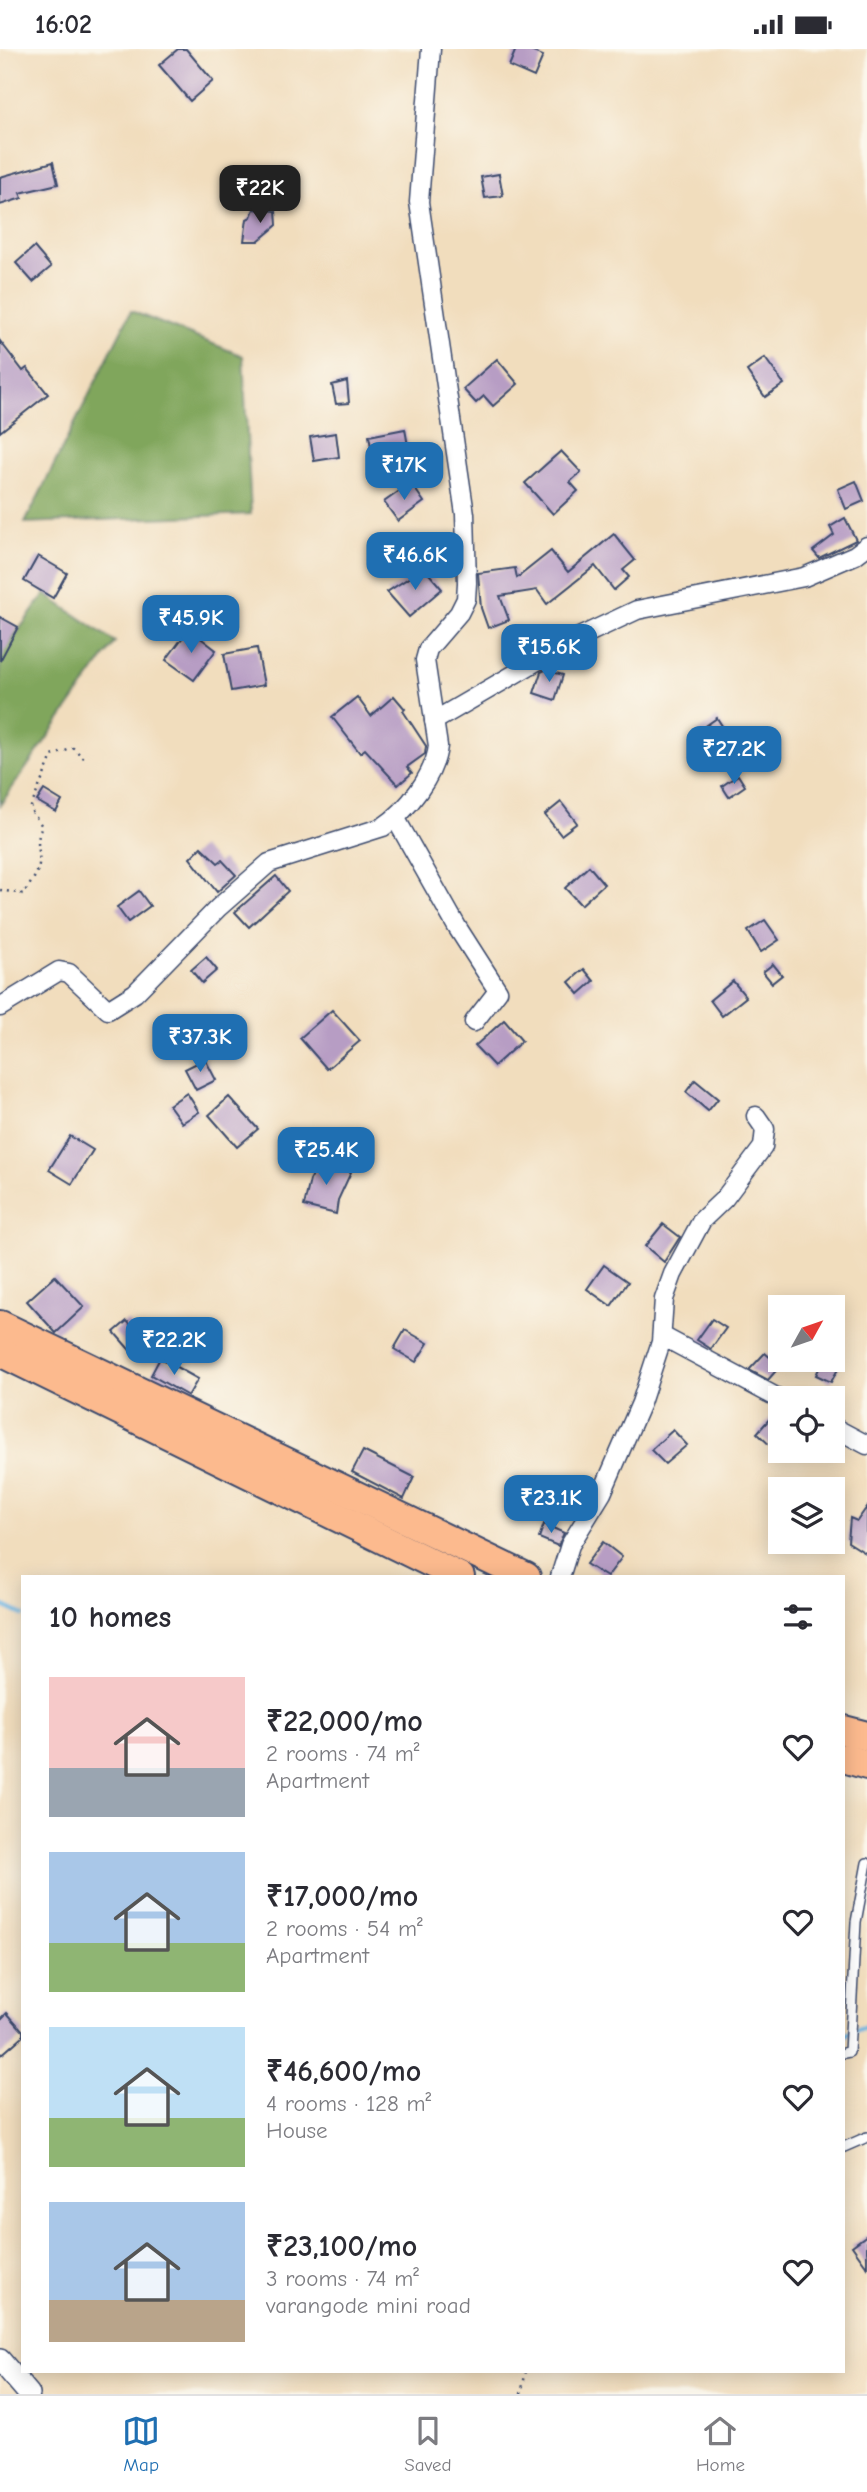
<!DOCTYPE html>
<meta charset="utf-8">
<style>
:root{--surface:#fff;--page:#f2f2f3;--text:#2b2b33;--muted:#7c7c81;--line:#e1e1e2;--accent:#1f6fb2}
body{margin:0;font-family:"Comic Neue",sans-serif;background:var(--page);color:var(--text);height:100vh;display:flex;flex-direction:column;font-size:26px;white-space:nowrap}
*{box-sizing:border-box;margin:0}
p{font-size:23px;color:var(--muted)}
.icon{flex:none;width:38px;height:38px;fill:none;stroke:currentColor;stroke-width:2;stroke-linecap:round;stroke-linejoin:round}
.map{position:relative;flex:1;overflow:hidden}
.panel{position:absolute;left:21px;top:1526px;width:824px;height:798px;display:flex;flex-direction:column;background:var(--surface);border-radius:0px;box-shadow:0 4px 18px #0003}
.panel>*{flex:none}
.needle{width:46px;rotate:50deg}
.buttons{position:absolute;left:768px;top:1246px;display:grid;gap:14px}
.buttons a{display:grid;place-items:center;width:77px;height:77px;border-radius:0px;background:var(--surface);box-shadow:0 4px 18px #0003;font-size:35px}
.price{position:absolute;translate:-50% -60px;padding:0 16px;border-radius:14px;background:var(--accent);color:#fff;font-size:23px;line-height:46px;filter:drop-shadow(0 2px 4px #0008)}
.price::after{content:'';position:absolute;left:50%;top:42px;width:21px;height:16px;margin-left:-10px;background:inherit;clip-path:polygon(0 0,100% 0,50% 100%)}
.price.current{background:#222;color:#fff}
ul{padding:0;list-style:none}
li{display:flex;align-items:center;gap:21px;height:175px;padding:0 28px}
li span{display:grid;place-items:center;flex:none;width:196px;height:140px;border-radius:0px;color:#555}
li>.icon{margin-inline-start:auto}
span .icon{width:84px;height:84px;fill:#fffc;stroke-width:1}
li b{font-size:30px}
h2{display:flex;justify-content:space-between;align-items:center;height:84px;padding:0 28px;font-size:30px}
.status{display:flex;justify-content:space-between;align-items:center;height:49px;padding:0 35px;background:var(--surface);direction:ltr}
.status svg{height:19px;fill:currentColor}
.dock{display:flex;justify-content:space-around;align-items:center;height:98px;border-top:2px solid var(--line);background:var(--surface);font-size:19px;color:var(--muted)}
.dock a{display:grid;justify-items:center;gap:4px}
.dock .current{color:var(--accent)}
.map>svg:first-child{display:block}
.forest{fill:#80a65c;stroke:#4e6a5d;stroke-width:2}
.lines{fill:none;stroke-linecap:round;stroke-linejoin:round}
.stream{stroke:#69b4e2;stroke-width:5}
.building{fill:#b79dc4}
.service-casing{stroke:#3b496c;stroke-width:12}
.minor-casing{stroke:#3b496c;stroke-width:21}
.tertiary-casing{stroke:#3b496c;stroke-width:24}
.trunk-casing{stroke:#3b496c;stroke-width:32}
.path{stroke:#3b496c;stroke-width:2.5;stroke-dasharray:2 5;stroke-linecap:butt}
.service{stroke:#fff;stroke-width:9}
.minor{stroke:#fff;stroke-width:18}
.tertiary{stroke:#fff;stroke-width:21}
.trunk{stroke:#fcba8e;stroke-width:28}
</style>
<div class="status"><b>16:02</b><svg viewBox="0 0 49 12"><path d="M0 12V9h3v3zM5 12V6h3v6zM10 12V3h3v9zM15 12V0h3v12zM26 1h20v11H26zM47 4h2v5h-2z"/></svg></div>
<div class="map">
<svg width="867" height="2345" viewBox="0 0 867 2345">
<rect width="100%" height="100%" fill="#fbf7ec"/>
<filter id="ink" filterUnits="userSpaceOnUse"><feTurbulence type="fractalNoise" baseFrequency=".0143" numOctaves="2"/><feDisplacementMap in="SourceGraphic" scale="14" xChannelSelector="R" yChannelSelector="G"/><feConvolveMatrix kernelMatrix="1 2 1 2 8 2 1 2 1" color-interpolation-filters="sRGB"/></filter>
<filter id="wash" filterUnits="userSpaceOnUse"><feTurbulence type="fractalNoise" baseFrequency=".00686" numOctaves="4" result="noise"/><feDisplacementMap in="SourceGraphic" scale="28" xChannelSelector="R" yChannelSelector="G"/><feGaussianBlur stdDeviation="1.57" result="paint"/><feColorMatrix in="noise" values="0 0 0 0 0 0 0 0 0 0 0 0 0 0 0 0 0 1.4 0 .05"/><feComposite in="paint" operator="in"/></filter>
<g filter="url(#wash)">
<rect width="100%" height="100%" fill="#f1ddbd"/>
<g class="forest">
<path d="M131 262 243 307 251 465 25 474Z"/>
<path d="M45 545 115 593 0 756V607Z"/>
</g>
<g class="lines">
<g class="stream">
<path d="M0 1555 23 1566"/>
<path d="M844 1986 867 1977"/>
</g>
</g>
<g id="blocks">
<g class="building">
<path d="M178 0H186L213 32 190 52 159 16Z"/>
<path d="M516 0H526L543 7 534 28 509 17Z"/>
<path d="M53 113 58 135 20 144 22 149 0 156V128Z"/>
<path d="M499 125 503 147 485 149 481 128Z"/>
<path d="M254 160 276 162 277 176 258 192H244L247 170 251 168Z"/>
<path d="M34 198 51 218 33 233 16 214Z"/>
<path d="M0 292 23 322 27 319 48 345 0 383Z"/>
<path d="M765 309 784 335 765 348 747 322Z"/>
<path d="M497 310 518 335 493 357 484 347 476 354 463 340Z"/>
<path d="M347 332 349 354 336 355 332 336Z"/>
<path d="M405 380 410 408 374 414 369 387Z"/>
<path d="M336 384 339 408 314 412 310 388Z"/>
<path d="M561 402 581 423 570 433 578 442 553 465 525 434Z"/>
<path d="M856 432 864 452 846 460 838 440Z"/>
<path d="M411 434 424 453 398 472 384 453Z"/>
<path d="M845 469 856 491 819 509 813 502 834 486 830 478Z"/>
<path d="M614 485 635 511 623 521 629 528 614 541 595 517 547 555 537 541 500 547 509 571 488 579 481 559 478 524 515 519 517 529 551 502 568 523Z"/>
<path d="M38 507 67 524 53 549 24 532Z"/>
<path d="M424 519 442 540 409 568 387 543Z"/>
<path d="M0 568 18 578 0 612Z"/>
<path d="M189 580 216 601 194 631 166 611Z"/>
<path d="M257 599 264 636 231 642 224 605Z"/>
<path d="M545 621 563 626 555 651 534 644 541 623Z"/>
<path d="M394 647 405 660 403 662 426 697 425 705 407 718 412 724 398 736 365 700 360 704 332 668 357 648 371 667Z"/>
<path d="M717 669 726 683 705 696 697 683Z"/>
<path d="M738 726 745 737 729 748 722 737Z"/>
<path d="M44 741 62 752 56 763 37 752Z"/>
<path d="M561 753 577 774 561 786 545 766Z"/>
<path d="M201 798 218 814 222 811 236 826 217 843 190 809Z"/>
<path d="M589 817 604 835 581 856 565 839Z"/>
<path d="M276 827 288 842 249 878 235 863Z"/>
<path d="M139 842 150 857 128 873 117 858Z"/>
<path d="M765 871 779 891 761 903 748 882Z"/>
<path d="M206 908 217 921 202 934 191 921Z"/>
<path d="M773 915 782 926 772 934 763 923Z"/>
<path d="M584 920 594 932 579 945 569 933Z"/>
<path d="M733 932 746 948 722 967 710 951Z"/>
<path d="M332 961 360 992 327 1020 300 989Z"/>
<path d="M504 971 522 992 494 1017 475 997Z"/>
<path d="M205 1010 216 1031 196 1041 185 1020Z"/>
<path d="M695 1031 718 1050 708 1062 686 1043Z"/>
<path d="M187 1044 199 1063 182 1074 169 1056Z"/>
<path d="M229 1048 258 1080 237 1098 209 1066Z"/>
<path d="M70 1087 93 1101 72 1135 49 1121Z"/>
<path d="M322 1110 351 1123 338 1151 336 1165 304 1157 310 1131Z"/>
<path d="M663 1175 680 1188 664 1213 645 1197Z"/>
<path d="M604 1216 628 1233 611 1257 587 1240Z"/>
<path d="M55 1227 84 1258 56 1284 27 1252Z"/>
<path d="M712 1270 726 1279 711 1300 697 1291Z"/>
<path d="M127 1272 148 1296 135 1307 114 1283Z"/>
<path d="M405 1281 428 1294 416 1313 394 1300Z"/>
<path d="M765 1304 780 1317 768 1331 749 1321Z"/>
<path d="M160 1309 198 1330 188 1347 151 1326Z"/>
<path d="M823 1311H843L831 1333 816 1326Z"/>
<path d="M773 1366 780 1372V1406L757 1384Z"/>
<path d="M673 1381 687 1396 665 1415 651 1401Z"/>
<path d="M363 1402 414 1428 404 1450 352 1423Z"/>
<path d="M867 1458V1505L848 1493 850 1469 857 1472Z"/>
<path d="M544 1475 564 1484 558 1497 539 1489Z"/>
<path d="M603 1493 622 1508 607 1528 586 1515Z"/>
<path d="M7 1964 23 1982V1987L0 2007V1971Z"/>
<path d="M867 2186V2218L852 2197Z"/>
</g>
</g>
</g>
<g filter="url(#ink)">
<use href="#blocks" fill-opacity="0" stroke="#3b496c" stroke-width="2"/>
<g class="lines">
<defs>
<g id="service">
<path d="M844 2004 849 2003 856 1873 867 1814"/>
<path d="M844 2098 867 2088"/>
</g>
<g id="minor">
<path d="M434 672 573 591 637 561 804 528 855 506 867 497"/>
<path d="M396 770 457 878 498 942 474 973"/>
<path d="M0 958 59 922 69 924 108 961 135 944 218 859 269 814 383 778C407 762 435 726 438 697L425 611 428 600 459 564 466 550 467 534 465 465 419 153 431 0"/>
<path d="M662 1287 780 1350"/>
<path d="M833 1378 867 1396"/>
<path d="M560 1528 570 1496 602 1444 641 1354 661 1293 664 1250 673 1225 702 1171 724 1150 763 1098 765 1080 756 1067"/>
</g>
<path id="tertiary" d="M0 2311 29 2345"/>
<g id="trunk">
<path d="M0 1276 526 1528"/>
<path d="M0 1303 460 1528"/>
<path d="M844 1681 867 1687"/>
<path d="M844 1709 867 1716"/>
</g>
</defs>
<use href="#service" class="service-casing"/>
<use href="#minor" class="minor-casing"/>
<use href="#tertiary" class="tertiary-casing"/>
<use href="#trunk" class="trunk-casing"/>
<g class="path">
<path d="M0 841 23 845C29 836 38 826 39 815 41 798 34 797 42 777L30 760 52 707 73 699 86 711"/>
<path d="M521 2345 526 2322"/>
</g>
<use href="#service" class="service"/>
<use href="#minor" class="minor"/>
<use href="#tertiary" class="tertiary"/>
<use href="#trunk" class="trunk"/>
</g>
</g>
</svg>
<div class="buttons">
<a><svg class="needle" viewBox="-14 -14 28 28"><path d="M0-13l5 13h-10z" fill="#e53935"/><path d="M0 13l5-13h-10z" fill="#7c7c81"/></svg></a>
<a><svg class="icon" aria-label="locate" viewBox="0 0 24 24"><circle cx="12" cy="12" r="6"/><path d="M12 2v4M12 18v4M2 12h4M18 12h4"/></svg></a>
<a><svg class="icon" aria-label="layers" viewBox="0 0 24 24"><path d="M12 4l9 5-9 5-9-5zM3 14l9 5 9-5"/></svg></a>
</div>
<b class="price current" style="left:260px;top:176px">₹22K</b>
<b class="price" style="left:404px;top:453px">₹17K</b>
<b class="price" style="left:415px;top:543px">₹46.6K</b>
<b class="price" style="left:191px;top:606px">₹45.9K</b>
<b class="price" style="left:549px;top:635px">₹15.6K</b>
<b class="price" style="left:734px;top:737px">₹27.2K</b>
<b class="price" style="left:200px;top:1025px">₹37.3K</b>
<b class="price" style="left:326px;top:1138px">₹25.4K</b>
<b class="price" style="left:174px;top:1328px">₹22.2K</b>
<b class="price" style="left:551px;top:1486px">₹23.1K</b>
<section class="panel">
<h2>10 homes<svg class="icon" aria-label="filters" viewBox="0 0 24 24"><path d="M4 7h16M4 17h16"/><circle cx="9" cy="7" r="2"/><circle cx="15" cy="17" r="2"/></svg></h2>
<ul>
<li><span style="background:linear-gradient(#f6c9c9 65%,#9aa5b1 0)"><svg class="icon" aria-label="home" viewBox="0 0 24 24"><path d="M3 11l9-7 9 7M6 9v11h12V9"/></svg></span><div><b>₹22,000/mo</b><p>2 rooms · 74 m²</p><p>Apartment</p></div><svg class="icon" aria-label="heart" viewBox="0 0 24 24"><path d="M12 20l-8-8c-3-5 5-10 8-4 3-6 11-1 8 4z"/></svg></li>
<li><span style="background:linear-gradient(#a9c7e8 65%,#8fb573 0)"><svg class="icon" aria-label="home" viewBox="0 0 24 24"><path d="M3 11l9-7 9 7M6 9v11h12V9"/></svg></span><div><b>₹17,000/mo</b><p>2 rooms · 54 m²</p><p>Apartment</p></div><svg class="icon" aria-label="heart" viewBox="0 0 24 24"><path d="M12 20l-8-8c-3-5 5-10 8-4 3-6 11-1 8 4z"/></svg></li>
<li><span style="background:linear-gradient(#bfe0f5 65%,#8fb573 0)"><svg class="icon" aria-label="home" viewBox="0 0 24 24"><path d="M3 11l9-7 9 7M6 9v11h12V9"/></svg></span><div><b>₹46,600/mo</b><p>4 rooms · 128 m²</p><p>House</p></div><svg class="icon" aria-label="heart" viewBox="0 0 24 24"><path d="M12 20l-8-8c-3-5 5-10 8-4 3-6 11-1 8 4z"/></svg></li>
<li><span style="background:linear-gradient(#a9c7e8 70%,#b9a48a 0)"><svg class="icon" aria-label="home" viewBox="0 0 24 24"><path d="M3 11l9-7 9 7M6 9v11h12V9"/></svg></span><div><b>₹23,100/mo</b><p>3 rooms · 74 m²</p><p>varangode mini road</p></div><svg class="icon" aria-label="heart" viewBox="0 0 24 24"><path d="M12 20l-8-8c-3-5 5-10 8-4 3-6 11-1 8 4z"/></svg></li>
</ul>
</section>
</div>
<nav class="dock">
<a class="current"><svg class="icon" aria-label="map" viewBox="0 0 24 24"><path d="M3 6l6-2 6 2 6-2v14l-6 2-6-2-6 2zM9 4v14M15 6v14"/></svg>Map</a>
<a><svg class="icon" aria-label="saved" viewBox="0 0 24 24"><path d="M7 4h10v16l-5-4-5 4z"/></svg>Saved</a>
<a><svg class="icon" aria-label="home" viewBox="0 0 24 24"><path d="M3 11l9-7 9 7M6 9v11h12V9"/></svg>Home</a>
</nav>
